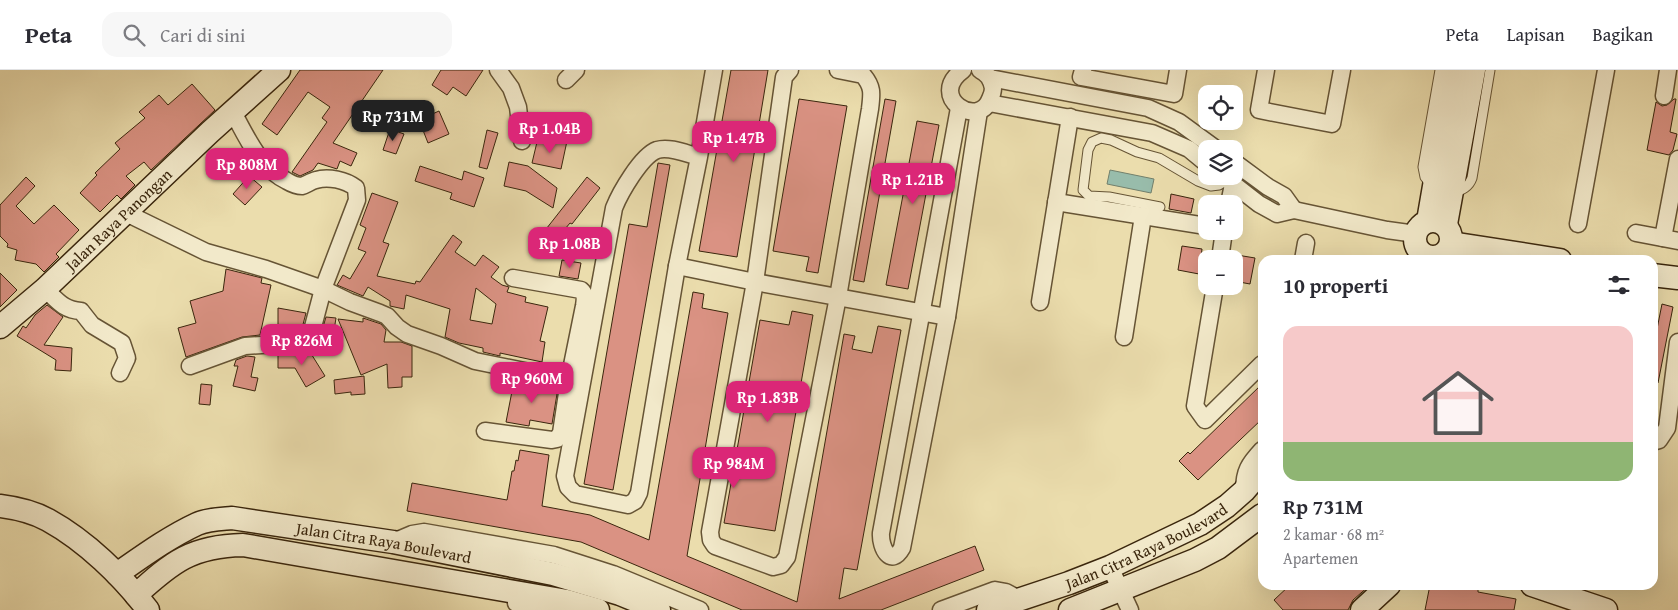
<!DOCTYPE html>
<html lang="id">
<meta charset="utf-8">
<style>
:root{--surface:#fff;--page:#f7f7f7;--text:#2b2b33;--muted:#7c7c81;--line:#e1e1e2;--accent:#db2777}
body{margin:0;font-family:"Gentium Book Plus",serif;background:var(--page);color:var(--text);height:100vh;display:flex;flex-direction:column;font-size:19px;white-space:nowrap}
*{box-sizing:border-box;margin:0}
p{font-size:16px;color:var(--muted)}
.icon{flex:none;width:28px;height:28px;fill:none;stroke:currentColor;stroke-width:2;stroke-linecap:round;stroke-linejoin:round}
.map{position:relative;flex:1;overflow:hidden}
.side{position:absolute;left:1258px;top:185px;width:400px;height:335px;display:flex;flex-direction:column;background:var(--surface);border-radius:15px;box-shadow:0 5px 20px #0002}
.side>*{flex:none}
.fabs{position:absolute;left:1198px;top:15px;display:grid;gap:10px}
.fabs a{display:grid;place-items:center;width:45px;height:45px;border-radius:10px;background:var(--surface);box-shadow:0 5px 20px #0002;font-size:25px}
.price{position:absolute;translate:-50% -42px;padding:0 11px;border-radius:10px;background:var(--accent);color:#fff;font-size:16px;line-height:32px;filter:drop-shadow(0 1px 2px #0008)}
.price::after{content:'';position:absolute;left:50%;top:30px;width:15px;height:11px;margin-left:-8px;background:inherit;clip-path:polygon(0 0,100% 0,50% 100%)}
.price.on{background:#222;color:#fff}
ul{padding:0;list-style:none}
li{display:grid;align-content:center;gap:10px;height:265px;padding:0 25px}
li+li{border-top:1px solid var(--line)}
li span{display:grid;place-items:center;height:155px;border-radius:15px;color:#555}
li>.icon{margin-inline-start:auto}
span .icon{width:90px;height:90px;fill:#fffc;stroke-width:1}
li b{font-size:21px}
h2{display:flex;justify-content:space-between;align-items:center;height:60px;padding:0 25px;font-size:21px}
header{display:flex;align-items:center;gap:30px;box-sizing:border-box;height:70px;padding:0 25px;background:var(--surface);border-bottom:1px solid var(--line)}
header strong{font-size:24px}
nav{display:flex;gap:28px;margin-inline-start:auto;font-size:18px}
.search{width:350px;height:45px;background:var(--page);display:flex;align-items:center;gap:12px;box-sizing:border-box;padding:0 18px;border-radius:15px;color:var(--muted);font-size:19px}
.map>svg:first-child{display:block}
.water{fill:#98bcab;stroke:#72806c}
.building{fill:#da9283;stroke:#3a260d;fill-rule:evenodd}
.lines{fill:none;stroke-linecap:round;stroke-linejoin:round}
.lane-casing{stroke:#665435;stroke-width:11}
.street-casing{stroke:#665435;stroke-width:19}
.secondary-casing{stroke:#3a260d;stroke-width:25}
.lane{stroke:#f2e9ca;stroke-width:9}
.street{stroke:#f2e9ca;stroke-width:16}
.secondary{stroke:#f2e9ca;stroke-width:22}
.labels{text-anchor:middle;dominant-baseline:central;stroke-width:4;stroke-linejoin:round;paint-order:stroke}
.street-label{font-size:16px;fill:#3a260d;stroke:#f2e9ca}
</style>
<header>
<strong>Peta</strong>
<div class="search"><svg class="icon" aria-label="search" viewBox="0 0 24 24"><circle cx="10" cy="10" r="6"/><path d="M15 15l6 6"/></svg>Cari di sini</div>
<nav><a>Peta</a><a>Lapisan</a><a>Bagikan</a></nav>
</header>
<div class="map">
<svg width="1678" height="540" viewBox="0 0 1678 540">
<rect width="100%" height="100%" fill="#ebddad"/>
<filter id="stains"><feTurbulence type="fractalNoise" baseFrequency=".004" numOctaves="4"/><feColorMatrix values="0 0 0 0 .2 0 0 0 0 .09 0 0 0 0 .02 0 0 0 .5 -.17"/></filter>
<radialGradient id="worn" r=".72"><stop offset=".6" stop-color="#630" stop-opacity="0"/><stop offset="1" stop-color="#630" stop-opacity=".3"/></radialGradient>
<path class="water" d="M1110 100 1154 109 1151 123 1107 114Z"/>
<g class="building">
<path d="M300 0H383L333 73 357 83 351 96 340 91 337 99 318 93 313 100 300 106 292 102 327 52 322 48 330 37 308 22 277 65 262 54Z"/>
<path d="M441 0H483L466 26 453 17 447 25 432 15Z"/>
<path d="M731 0H768L737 187 699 181Z"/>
<path d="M192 14 215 40 151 100 144 92 126 106 135 115 121 129 117 125 100 142 80 123 97 105 95 103 120 79 115 73 145 48 139 42 159 25 168 35Z"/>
<path d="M799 29 847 36 818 203 806 201 809 187 773 181Z"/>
<path d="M885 29 896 31 864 212 853 210Z"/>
<path d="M1674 29H1676L1670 62 1677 64 1673 80 1669 85 1647 80 1656 32 1662 36 1667 35Z"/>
<path d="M439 41 449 64 428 73 419 50Z"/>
<path d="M917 51 939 55 908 219 886 215Z"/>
<path d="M390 59 404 64 396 84 383 80Z"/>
<path d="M487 60 498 63 487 99 479 97Z"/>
<path d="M554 68 567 71 561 99 532 93 537 72 553 75Z"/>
<path d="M509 92 528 96 557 118 553 138 526 121 504 116Z"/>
<path d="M658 93 670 95 613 420 584 414 629 154 647 157Z"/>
<path d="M420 96 462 110 464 101 484 108 474 137 450 129 452 123 415 111Z"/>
<path d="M249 106 262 117 245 135 233 124Z"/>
<path d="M26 107 35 116 16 136 34 154 54 135 79 160 56 184 59 187 44 202 36 194 15 190 17 180 7 177 8 174 0 166V135Z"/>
<path d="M587 107 600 118 572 154 570 153 550 177 539 168Z"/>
<path d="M372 123 398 132 383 172 389 174 377 206 415 214 416 211 420 212 453 165 462 172 455 182 475 196 483 185 499 197 491 207 502 215 509 217 507 222 526 227 525 232 548 237 540 271 545 272 542 292 500 283V286L483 282V278L459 273 445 267 450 239 406 225 404 239 390 236V231L368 217 363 226 337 215 343 205 350 209 366 182 358 179 366 158 360 155ZM476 218 496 234 492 254 470 250Z"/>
<path d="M1171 124 1194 129 1191 143 1169 139Z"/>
<path d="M1182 176 1202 179 1199 204 1178 200Z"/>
<path d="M1237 185 1255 188 1250 214 1234 211Z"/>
<path d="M562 190 581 193 578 209 559 206Z"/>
<path d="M226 199 262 208 261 213 271 215 260 265 242 267 186 287 178 258 196 253 190 231 223 221Z"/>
<path d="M0 203 17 220 0 237Z"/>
<path d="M693 222 704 224 702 238 728 243 687 486 797 532 844 264 855 266 852 279 872 283 878 256 901 260 857 500 844 498 839 529 975 476 984 500 881 540H742L581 472 407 441 412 413 507 430 512 401H514L516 390 518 391 520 380 549 385 542 436 590 445 649 470Z"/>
<path d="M1662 234 1673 237 1658 313 1652 312V284Z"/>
<path d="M47 235 63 247 44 275 72 278 71 301 55 300 56 290 17 266 23 256 26 258 35 245Z"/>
<path d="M278 238 306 243 301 262 278 264Z"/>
<path d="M792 241 813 245 775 461 724 453 760 250 789 255Z"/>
<path d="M326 247 336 248 331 279 317 277Z"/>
<path d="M363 248 381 254 386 260 384 272H401L412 276V307H402V317L388 318 387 294 361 305 338 249 363 252Z"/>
<path d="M310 282 325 306 306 317 295 298H278V284Z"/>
<path d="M247 286 255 287 251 307 258 308 255 321 233 316 238 296H234L236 290Z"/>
<path d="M364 306 365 324 351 325V322L335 324 334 310Z"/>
<path d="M514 311 558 318 552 354 530 350 529 356 506 352Z"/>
<path d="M201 314 212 315 210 335 199 334Z"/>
<path d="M1262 314V349L1198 410 1179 391 1188 382 1190 384Z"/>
<path d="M1290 515H1370L1353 530 1348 540H1283L1274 530Z"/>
<path d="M1430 515H1443L1455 518 1456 515H1464L1478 518V522L1516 529 1514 540H1425Z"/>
</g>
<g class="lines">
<defs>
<g id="lane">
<path d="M1431 115 1425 107 1423 97 1440 0"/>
<path d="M1453 123C1462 120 1469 117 1472 108L1490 0"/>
<path d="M1160 137 1109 127 1089 126 1083 120 1088 80 1092 72 1101 68 1111 70 1137 82 1159 88 1198 111 1211 116 1219 115 1227 110"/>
</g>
<g id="street">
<path d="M498 0 511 18 518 37 522 71"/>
<path d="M790 0 784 7 755 212 710 462 711 470 715 476 773 497 781 495 787 487 838 227 870 39C872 23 873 17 863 5L838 0"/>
<path d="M963 0C926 27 979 60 990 29 992 25 993 22 993 18 991 9 988 4 980 0"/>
<path d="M1083 0 1081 7 1174 24 1178 0"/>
<path d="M1266 0 1259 40 1332 54 1342 0"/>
<path d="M990 8 1148 38 1179 52 1216 79"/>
<path d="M566 10 576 0"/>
<path d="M1664 26 1668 0"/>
<path d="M989 33 1152 63 1189 79 1206 93"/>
<path d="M959 38 881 463C880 478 891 498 902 478L947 247 979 41"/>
<path d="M699 87C687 84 670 76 657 80 641 86 620 123 614 138L565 406 568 417 575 424 628 435 635 431 639 423 677 196 699 87 714 0"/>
<path d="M1223 106 1259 134 1277 144 1294 140 1284 126 1268 117 1234 92"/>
<path d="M1056 132 1206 156"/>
<path d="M1229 134 1233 114"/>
<path d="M1294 140 1387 160 1416 164"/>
<path d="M126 143 206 182 266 199 323 219 350 232 380 243 387 246 397 257 407 264 441 276 475 291 569 310 561 363 557 369 552 370 485 361"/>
<path d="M1578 154 1606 0"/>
<path d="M1636 163 1678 171"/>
<path d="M1663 168 1678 89"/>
<path d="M1220 189 1224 161"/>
<path d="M1303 190 1306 173"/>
<path d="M677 196 755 212 947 247"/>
<path d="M513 208 581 220C586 224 585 230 584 236L569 310"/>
<path d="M1215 216 1195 336 1205 350 1262 294"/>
<path d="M45 219C57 230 63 240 81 241L92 255 122 273 127 288 120 303"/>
<path d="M1040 232 1070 47"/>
<path d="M1124 267 1143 146"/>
<path d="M190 296 245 276 309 272 323 219 357 130 356 118C346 110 328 106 316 110 311 111 306 115 302 116 296 116 292 114 287 111 260 98 247 68 233 42"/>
<path d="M1652 372 1659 370 1667 358 1678 272"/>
<path d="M1244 421C1244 401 1249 394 1262 380"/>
<path d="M393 472 412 464 424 462 554 485 613 504 700 540"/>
<path d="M1110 497 1130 540"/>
<path d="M516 533 550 540"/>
<path d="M941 540 995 520 1006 522 1019 529"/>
</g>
<g id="secondary">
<path d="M1428 151 1454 0"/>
<circle cx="1433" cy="169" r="18"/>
<path d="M1446 154 1474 0"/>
<path d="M1451 173 1560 190"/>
<path d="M1652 205 1678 208"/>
<path id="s1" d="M0 257 45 219 210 62 279 0"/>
<path d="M0 436C16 438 33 442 48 450 86 471 122 506 148 540"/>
<path id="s2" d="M117 504C143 486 169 467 197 454 208 449 220 449 232 448L393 472 553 504 620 524 659 540"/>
<path d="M1532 515 1606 540"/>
<path d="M136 525C172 492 192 476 243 475L567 531 598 540"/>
<path id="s3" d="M988 540 1069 513 1110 497 1200 454 1227 436 1244 421 1262 400"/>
<path d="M1070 540 1195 490 1218 478 1262 445"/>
<path d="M1362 540 1389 515"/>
</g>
</defs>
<use href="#lane" class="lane-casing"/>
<use href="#street" class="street-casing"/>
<use href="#secondary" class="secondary-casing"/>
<use href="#lane" class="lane"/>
<use href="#street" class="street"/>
<use href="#secondary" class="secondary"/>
</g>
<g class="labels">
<g class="street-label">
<text stroke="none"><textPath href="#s1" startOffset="160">Jalan Raya Panongan</textPath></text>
<text stroke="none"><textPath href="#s2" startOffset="284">Jalan Citra Raya Boulevard</textPath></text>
<text stroke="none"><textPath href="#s3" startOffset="171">Jalan Citra Raya Boulevard</textPath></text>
</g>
</g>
<rect width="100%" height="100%" filter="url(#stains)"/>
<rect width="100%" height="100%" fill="url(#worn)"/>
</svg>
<div class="fabs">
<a><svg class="icon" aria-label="locate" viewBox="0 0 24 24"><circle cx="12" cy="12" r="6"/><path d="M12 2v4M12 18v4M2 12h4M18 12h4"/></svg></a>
<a><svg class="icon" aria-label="layers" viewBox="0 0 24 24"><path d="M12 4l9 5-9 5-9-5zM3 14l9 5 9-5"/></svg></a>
<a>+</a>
<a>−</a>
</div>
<b class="price on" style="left:393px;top:72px">Rp 731M</b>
<b class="price" style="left:550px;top:84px">Rp 1.04B</b>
<b class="price" style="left:734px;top:93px">Rp 1.47B</b>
<b class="price" style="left:247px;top:120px">Rp 808M</b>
<b class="price" style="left:913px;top:135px">Rp 1.21B</b>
<b class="price" style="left:570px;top:199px">Rp 1.08B</b>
<b class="price" style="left:302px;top:296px">Rp 826M</b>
<b class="price" style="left:532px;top:334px">Rp 960M</b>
<b class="price" style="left:768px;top:353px">Rp 1.83B</b>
<b class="price" style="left:734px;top:419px">Rp 984M</b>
<section class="side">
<h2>10 properti<svg class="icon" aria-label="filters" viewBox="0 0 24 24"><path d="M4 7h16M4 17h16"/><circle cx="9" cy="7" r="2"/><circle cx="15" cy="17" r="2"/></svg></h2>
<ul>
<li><span style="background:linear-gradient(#f6c9c9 75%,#8fb573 0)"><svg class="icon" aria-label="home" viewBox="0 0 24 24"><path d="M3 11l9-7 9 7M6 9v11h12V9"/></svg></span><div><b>Rp 731M</b><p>2 kamar · 68 m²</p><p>Apartemen</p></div></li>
</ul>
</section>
</div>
